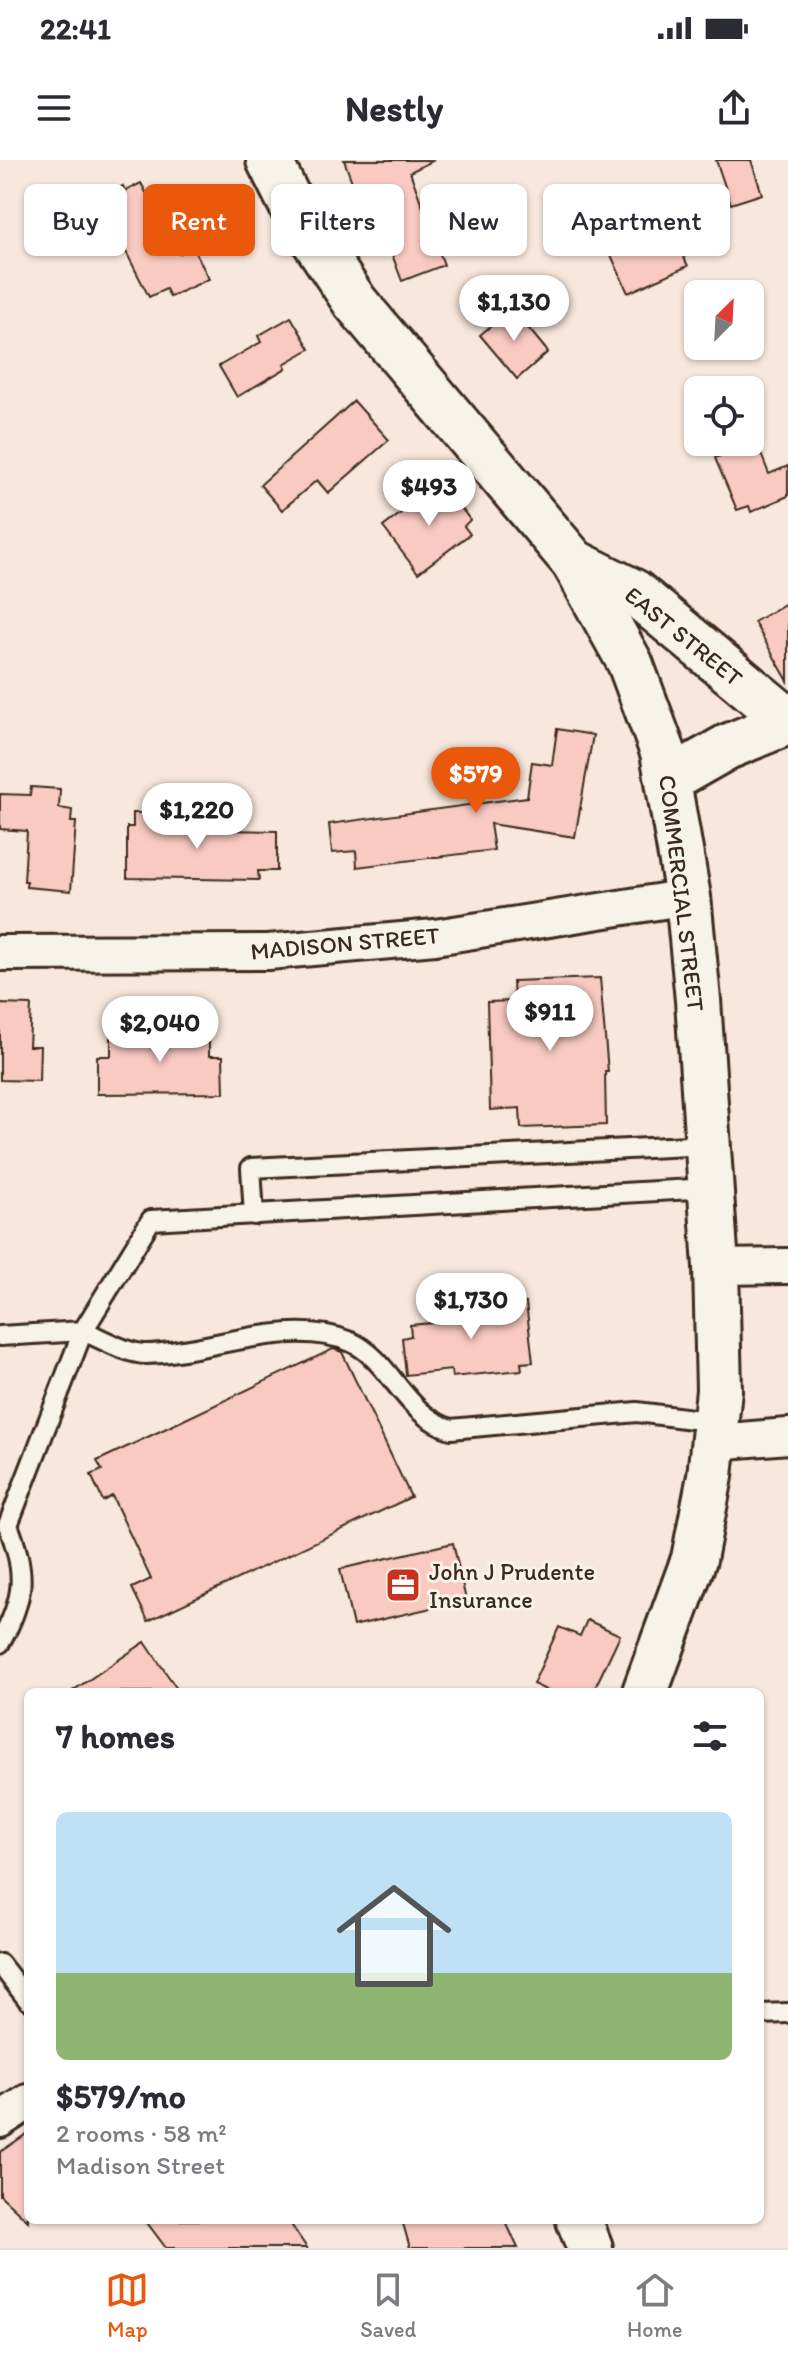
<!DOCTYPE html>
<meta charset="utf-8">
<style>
:root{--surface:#fff;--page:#f7f7f7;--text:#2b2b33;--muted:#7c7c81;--line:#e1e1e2;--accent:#ea580c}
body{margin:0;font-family:Itim,sans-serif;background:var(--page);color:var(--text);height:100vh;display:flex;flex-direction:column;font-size:30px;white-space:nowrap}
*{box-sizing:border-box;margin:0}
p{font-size:26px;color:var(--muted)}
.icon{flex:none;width:44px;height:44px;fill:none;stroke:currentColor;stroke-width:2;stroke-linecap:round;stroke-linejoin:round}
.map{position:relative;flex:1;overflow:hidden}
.sheet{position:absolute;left:24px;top:1528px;width:740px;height:536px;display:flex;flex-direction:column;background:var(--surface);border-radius:12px;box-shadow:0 2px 6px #0004}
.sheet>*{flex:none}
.banner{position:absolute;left:24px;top:24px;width:740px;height:72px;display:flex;gap:16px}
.needle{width:52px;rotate:24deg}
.tools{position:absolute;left:684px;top:120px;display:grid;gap:16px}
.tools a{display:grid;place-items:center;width:80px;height:80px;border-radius:12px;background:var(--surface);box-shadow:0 2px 6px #0004;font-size:40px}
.price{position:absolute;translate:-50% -68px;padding:0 18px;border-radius:28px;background:#fff;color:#222;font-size:26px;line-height:52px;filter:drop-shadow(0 2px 4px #0008)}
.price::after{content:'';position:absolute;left:50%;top:48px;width:24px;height:18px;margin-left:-12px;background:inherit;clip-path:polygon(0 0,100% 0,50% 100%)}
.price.selected{background:var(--accent);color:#fff}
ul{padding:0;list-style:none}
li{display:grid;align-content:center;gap:16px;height:424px;padding:0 32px}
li+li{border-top:2px solid var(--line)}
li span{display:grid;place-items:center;height:248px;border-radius:12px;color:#555}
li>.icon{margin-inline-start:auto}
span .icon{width:144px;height:144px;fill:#fffc;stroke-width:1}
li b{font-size:34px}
h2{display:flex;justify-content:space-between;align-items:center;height:96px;padding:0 32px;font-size:34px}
.chip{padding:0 28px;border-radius:12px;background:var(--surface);box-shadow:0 2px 6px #0004;font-size:28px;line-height:72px}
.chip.selected{background:var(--accent);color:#fff}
.status{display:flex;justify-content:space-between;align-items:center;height:56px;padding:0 40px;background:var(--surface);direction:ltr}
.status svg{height:22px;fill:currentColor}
header{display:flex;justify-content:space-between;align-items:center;height:104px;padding:0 32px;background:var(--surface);font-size:36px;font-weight:700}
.dock{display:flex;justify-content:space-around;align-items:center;height:112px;border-top:2px solid var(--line);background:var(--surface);font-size:22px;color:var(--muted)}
.dock a{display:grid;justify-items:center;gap:4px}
.dock .selected{color:var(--accent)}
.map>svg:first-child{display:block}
.building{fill:#f9cac1;stroke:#3b2a1e;stroke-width:2}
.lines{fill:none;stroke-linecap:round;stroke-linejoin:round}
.service-casing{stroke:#3b2a1e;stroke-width:24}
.minor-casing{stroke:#3b2a1e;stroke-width:40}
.tertiary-casing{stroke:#3b2a1e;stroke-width:50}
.secondary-casing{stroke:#3b2a1e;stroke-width:50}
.service{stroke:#f7f3e8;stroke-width:18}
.minor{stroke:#f7f3e8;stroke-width:34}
.tertiary{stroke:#f7f3e8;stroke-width:44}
.secondary{stroke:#f7f3e8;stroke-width:44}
.labels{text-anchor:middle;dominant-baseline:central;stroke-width:6;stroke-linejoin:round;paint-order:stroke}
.street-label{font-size:24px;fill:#3b2a1e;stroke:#f7f3e8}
.poi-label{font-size:24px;fill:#3b2a1e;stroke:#f7f3e8;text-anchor:start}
</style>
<div class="status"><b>22:41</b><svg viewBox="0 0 49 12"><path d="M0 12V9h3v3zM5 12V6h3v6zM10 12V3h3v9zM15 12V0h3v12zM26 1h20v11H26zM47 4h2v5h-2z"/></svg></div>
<header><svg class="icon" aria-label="menu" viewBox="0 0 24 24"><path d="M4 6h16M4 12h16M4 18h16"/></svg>Nestly<svg class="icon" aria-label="share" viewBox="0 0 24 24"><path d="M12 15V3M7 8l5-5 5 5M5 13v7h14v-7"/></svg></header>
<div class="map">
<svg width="788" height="2088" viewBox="0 0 788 2088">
<rect width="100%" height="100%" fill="#f8e7dc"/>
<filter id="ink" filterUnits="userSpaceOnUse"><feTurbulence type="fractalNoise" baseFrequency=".0125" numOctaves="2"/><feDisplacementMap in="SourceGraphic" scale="16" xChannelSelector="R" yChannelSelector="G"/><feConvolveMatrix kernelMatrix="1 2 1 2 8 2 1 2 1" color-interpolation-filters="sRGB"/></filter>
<g filter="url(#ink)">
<g class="building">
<path d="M344 0H434L410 12 444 105 402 121 367 28 356 33Z"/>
<path d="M716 0H751L762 34 731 44Z"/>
<path d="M141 23 179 94 193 87 209 119 170 137 166 129 149 137 118 76 99 86 79 49 123 26 125 31Z"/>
<path d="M663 54 688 106 628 133 607 86 628 75 626 71Z"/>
<path d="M512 148 548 192 517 219 480 175Z"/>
<path d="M291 157 310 189 284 204 286 208 237 237 219 206 261 182 258 176Z"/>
<path d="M354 241 389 280 328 333 317 320 282 350 260 325Z"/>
<path d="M756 281 769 314 788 306V336L751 352 749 346 737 350 715 298Z"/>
<path d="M435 327 442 336 449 331 470 360 464 366 470 374 418 413 383 367Z"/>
<path d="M788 442V521L754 462Z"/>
<path d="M557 569 593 575 575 677 490 664 494 690 357 707 356 691 332 693 329 664 527 637 532 602 552 605Z"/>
<path d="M31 627 60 629 59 648 72 650 71 662H76L71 731 26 727 27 721H24L27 671 0 669V634L30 635Z"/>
<path d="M133 653H171V669L277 671V711H258L259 720 127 718V667H133Z"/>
<path d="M600 818 608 912H605L606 965 521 968 520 948 490 950 487 842 514 841 513 821Z"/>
<path d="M0 844 31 845 29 886H40L39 921 0 920Z"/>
<path d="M209 870V896H223L224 933 97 934V896H111V871Z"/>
<path d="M512 1142 526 1143 533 1202 521 1203 522 1210 452 1217 451 1210 406 1215 402 1178 411 1176 410 1165 443 1162 442 1150Z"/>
<path d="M333 1189 342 1192 411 1337 148 1461 132 1428 151 1419 112 1336 103 1341 91 1315 102 1310 97 1301Z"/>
<path d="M453 1383 466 1440 353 1466 340 1409Z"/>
<path d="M587 1460 620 1475 593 1532H550L533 1524 559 1467 580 1476Z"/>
<path d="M145 1482 179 1532H71Z"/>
<path d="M28 1973V2061L0 2035V1992Z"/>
<path d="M145 2060H288L307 2088H166Z"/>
<path d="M402 2060H505L518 2088H410Z"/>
</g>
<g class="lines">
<defs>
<g id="service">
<path d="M254 1055 251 1008 708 985"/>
<path d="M0 1176 83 1171 151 1060 710 1028"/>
<path d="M0 1483C25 1438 27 1413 8 1365L83 1171C101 1178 127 1194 146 1194 207 1193 289 1156 351 1182 390 1199 405 1256 451 1269L637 1252 716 1262"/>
<path d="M0 1804 28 1840"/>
<path d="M760 1854 788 1853"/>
</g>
<g id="minor">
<path d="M0 793 268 792 435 777 688 737"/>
<path d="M716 1107 788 1106"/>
<path d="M715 1282 788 1276"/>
<path d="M0 1960 28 1942"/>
</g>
<g id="tertiary">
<path d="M574 402 634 432 788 560"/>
<path d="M669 620 727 587 788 562"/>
</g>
<g id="secondary">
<path d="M269 0 294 50 355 142 574 402 630 503 663 592 688 737 698 840 716 1107 719 1230 710 1316 694 1399 645 1532"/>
<path d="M579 2060 590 2088"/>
</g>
</defs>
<use href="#service" class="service-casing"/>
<use href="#minor" class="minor-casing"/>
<use href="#tertiary" class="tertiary-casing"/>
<use href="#secondary" class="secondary-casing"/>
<use href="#service" class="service"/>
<use href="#minor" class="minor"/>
<use href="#tertiary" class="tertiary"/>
<use href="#secondary" class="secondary"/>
</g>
</g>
<defs>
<symbol id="office-square" viewBox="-11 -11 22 22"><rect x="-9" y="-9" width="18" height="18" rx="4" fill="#c8321e" stroke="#f7f3e8"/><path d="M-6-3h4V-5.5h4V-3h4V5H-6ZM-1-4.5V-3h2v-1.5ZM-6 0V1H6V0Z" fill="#fff"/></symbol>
</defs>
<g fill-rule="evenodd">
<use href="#office-square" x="383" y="1405" width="40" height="40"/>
</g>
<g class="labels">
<g class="street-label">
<text transform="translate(684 476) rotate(39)">EAST STREET</text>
<text transform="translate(682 733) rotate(83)">COMMERCIAL STREET</text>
<text transform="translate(345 783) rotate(-5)">MADISON STREET</text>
</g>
<g class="poi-label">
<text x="429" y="1411">John J Prudente<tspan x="429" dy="28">Insurance</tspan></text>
</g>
</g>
</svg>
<div class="tools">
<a><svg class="needle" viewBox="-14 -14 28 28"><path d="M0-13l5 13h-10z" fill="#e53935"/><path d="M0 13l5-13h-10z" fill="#7c7c81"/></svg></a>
<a><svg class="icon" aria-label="locate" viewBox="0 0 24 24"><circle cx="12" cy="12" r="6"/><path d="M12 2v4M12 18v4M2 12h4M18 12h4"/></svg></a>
</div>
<b class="price" style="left:514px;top:183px">$1,130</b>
<b class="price" style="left:429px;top:368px">$493</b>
<b class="price selected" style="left:476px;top:655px">$579</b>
<b class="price" style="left:197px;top:691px">$1,220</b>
<b class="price" style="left:550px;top:893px">$911</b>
<b class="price" style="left:160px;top:904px">$2,040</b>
<b class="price" style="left:471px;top:1181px">$1,730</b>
<div class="banner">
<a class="chip">Buy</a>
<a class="chip selected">Rent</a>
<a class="chip">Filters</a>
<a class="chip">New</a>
<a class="chip">Apartment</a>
</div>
<section class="sheet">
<h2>7 homes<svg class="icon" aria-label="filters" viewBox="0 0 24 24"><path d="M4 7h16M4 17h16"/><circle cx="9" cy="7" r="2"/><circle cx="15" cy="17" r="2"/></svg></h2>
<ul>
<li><span style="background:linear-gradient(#bfe0f5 65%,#8fb573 0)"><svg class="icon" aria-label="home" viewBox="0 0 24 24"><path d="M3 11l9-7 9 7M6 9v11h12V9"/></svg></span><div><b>$579/mo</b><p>2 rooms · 58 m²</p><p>Madison Street</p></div></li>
</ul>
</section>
</div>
<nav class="dock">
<a class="selected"><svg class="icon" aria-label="map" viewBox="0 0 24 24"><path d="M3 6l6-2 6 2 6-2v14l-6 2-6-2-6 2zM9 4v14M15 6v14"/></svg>Map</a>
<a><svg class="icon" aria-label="saved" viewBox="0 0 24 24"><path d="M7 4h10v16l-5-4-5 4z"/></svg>Saved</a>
<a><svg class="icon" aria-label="home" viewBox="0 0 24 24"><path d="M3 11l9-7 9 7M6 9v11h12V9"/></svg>Home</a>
</nav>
